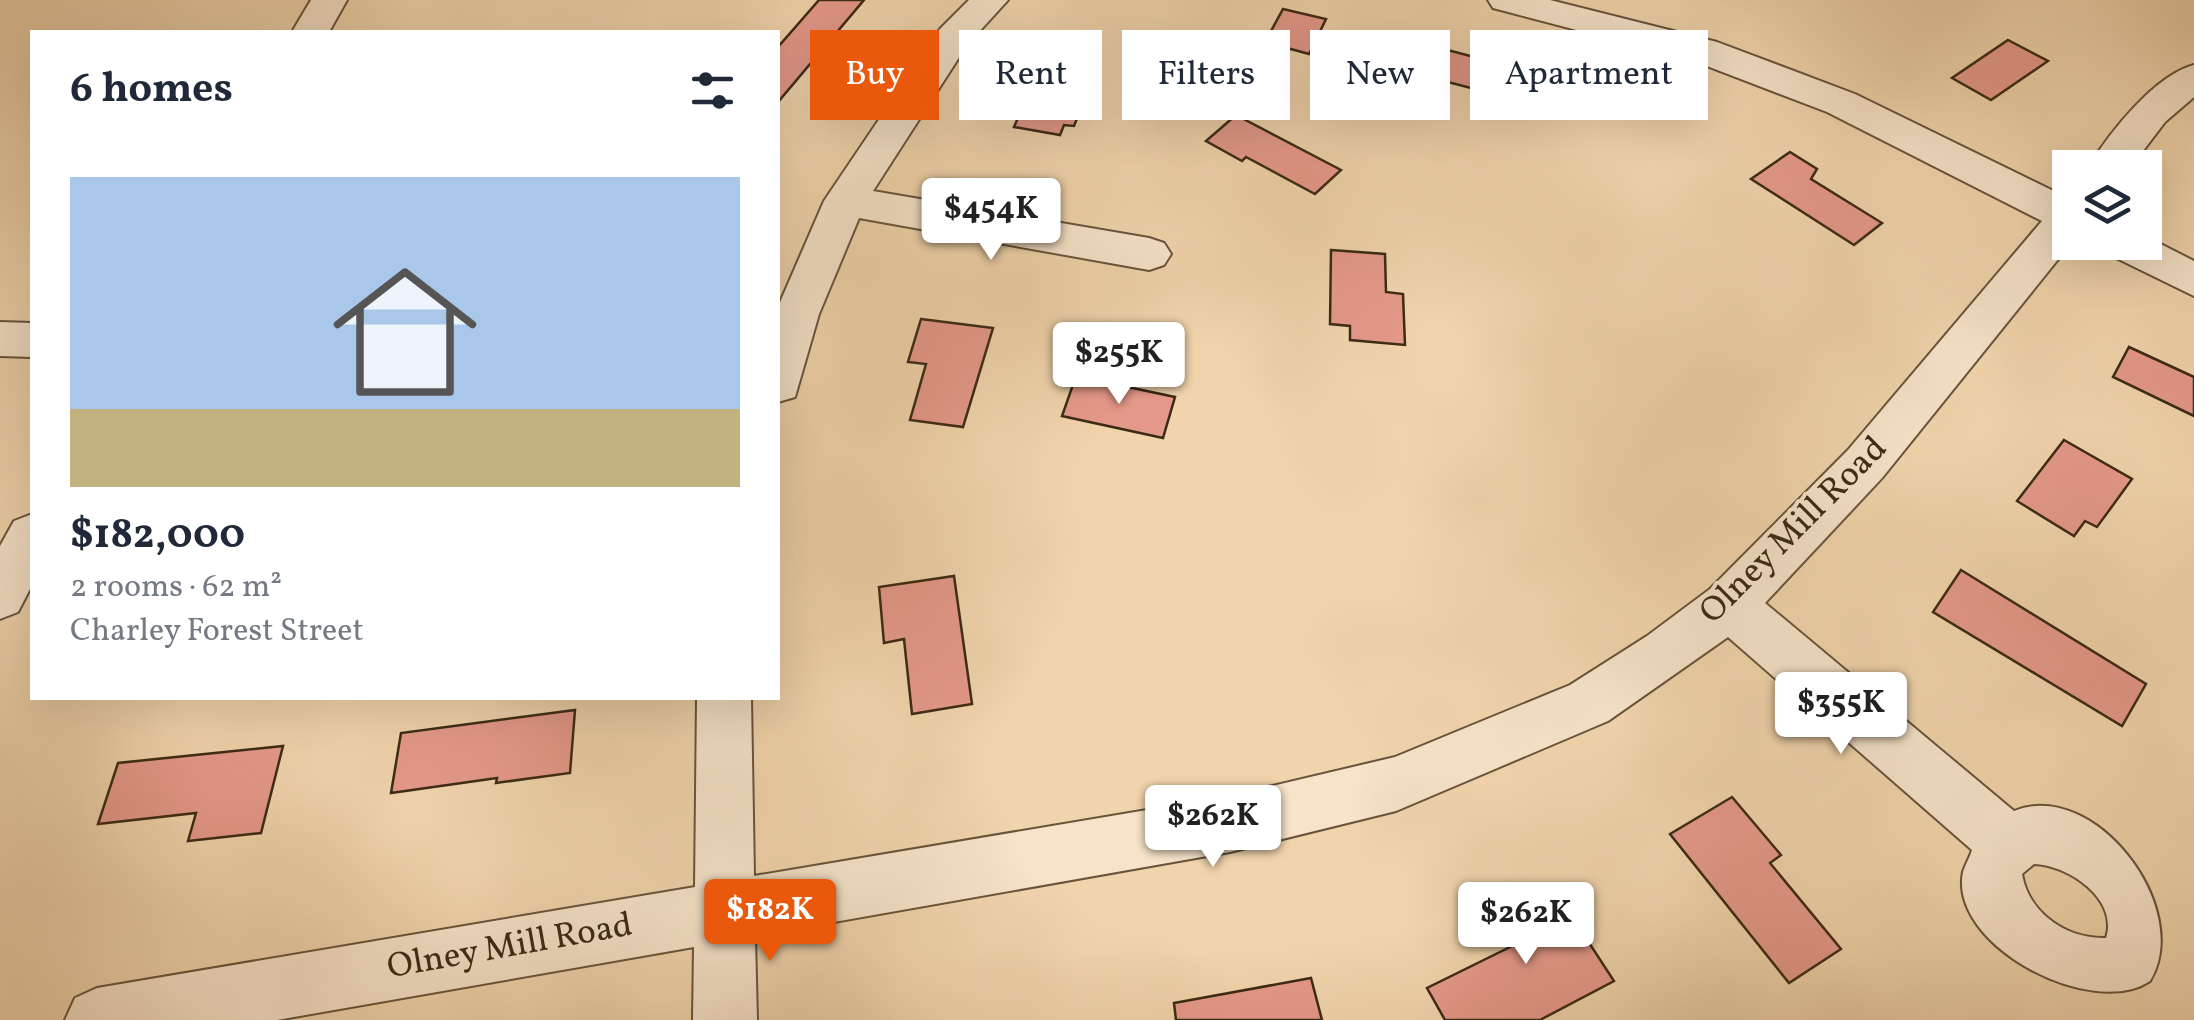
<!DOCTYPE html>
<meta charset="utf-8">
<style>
:root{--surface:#fff;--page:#f2f2f3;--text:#1f2937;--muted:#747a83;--line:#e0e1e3;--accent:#ea580c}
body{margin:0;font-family:Vollkorn,serif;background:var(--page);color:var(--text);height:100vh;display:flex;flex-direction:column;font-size:38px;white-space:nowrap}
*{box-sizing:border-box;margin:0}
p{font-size:32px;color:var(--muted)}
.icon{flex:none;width:55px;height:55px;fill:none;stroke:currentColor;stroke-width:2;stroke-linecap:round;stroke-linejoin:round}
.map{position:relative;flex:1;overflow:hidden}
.sheet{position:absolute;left:30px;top:30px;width:750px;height:670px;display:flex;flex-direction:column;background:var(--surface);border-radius:0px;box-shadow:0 10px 40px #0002}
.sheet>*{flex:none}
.banner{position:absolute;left:810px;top:30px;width:950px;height:90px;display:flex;gap:20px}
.tools{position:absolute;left:2052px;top:150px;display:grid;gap:20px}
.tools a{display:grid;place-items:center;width:110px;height:110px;border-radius:0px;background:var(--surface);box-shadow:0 10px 40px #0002;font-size:50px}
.price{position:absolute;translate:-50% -85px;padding:0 22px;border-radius:10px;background:#fff;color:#222;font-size:32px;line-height:65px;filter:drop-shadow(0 2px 5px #0008)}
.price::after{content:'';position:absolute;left:50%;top:60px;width:30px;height:22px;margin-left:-15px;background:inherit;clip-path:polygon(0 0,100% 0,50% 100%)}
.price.active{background:var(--accent);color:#fff}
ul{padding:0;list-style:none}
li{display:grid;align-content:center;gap:20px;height:530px;padding:0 40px}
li+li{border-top:2px solid var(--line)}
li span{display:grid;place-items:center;height:310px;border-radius:0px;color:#555}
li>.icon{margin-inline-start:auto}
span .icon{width:180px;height:180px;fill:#fffc;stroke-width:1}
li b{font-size:42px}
h2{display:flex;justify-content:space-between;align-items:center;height:120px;padding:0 40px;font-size:42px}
.pill{padding:0 35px;border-radius:0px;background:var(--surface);box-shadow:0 10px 40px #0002;font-size:35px;line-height:90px}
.pill.active{background:var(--accent);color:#fff}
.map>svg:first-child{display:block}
.building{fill:#e5998a;stroke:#3b2a15;stroke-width:2.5}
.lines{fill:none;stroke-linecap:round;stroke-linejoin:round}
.street-casing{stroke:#68543b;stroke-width:4}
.street{fill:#f6e3c9;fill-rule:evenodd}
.labels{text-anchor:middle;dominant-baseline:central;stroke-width:8;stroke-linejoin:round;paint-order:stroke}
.street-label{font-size:35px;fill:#3b2a15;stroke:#f6e3c9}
</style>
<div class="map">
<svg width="2194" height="1020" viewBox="0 0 2194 1020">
<rect width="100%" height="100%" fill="#f1d4ac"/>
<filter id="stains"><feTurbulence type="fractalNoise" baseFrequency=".002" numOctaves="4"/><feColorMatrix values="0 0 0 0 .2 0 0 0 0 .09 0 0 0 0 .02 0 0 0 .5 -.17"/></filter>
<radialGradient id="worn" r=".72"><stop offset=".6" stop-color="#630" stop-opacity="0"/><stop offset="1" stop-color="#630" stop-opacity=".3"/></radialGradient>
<g class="building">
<path d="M819 0H864L778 102V47Z"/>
<path d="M1283 9 1326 19 1309 54 1265 42Z"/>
<path d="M2008 40 2048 61 1991 100 1952 78Z"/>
<path d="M1440 48 1482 59 1471 88 1428 77Z"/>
<path d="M1037 74 1091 83 1074 126 1064 125 1060 135 1014 127Z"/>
<path d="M1236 115 1341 170 1315 194 1246 157 1242 161 1206 141Z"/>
<path d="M1790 152 1817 169 1811 179 1882 223 1854 245 1751 179Z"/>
<path d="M1331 250 1385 254 1386 292 1403 294 1405 345 1350 340V326L1330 324Z"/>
<path d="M921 319 993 328 963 427 910 420 926 364 908 362Z"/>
<path d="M2129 347 2194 377V416L2113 377Z"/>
<path d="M1076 376 1175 397 1163 438 1062 416Z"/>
<path d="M2064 440 2132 479 2097 527 2085 521 2074 536 2017 501Z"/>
<path d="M1961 570 2146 684 2122 726 1933 612Z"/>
<path d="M954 576 972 704 912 714 904 639 884 643 879 587Z"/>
<path d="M575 710 570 773 496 783 497 778 391 793 401 733Z"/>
<path d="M283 746 261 833 188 841 196 813 98 824 118 763Z"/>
<path d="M1732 797 1781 855 1770 863 1841 949 1789 983 1670 834Z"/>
<path d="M1552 886 1614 981 1540 1020H1445L1427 988 1510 947 1491 915Z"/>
<path d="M1311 978 1322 1020H1176L1174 1003Z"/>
</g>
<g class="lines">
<defs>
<g id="street">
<path d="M311 0H347L329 32H292Z"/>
<path d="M969 0H1008L967 45 873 191 1149 238 1164 243 1171 254 1164 265 1149 270 859 218 819 314 795 397 778 402V307L824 201 940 29Z"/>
<path d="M1488 0H1550L1717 42 1855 94 2070 199 2072 242 1882 478 1765 603 2014 811C2094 778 2194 908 2150 981 2093 1020 1948 946 1963 872 1965 865 1970 857 1972 850L1728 637 1608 721 1396 811 1230 852 755 936 757 1020H693L694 947 277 1020H65L75 998 97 988 695 887 697 698H751L754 876 1230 796 1395 757 1570 685 1647 636 1710 589 1848 450 2042 221 1827 112 1691 60 1493 8ZM2034 864C2068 865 2119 899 2106 938 2067 939 2029 914 2022 874Z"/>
<path d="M2194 65V97L2165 122 2130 168H2088C2109 133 2155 75 2194 65Z"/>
<path d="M2145 236 2194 261V296L2106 253 2100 242H2145Z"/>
<path d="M0 322 32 323V357L0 356Z"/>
<path d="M32 514V585L18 612 0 619V546L14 521Z"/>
</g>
</defs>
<use href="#street" class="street-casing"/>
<use href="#street" class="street"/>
</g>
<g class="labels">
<g class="street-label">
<text transform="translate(1794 531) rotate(-45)">Olney Mill Road</text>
<text transform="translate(510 947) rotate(-10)">Olney Mill Road</text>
</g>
</g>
<rect width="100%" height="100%" filter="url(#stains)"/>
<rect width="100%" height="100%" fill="url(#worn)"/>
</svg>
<div class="tools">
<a><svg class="icon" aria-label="layers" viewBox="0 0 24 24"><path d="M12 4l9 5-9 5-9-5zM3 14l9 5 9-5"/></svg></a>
</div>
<b class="price" style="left:991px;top:263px">$454K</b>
<b class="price" style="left:1119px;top:407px">$255K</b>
<b class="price" style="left:1841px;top:757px">$355K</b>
<b class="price" style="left:1213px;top:870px">$262K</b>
<b class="price active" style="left:770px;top:964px">$182K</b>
<b class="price" style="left:1526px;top:967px">$262K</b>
<div class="banner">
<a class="pill active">Buy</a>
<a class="pill">Rent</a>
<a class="pill">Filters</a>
<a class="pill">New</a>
<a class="pill">Apartment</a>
</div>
<section class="sheet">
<h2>6 homes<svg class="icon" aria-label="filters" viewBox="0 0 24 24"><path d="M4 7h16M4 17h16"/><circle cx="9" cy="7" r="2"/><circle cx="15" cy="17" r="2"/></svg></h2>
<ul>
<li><span style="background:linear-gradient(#a9c7e8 75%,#c2b280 0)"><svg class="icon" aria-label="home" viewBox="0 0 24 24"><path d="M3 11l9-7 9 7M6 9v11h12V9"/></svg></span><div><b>$182,000</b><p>2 rooms · 62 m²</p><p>Charley Forest Street</p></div></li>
</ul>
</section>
</div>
